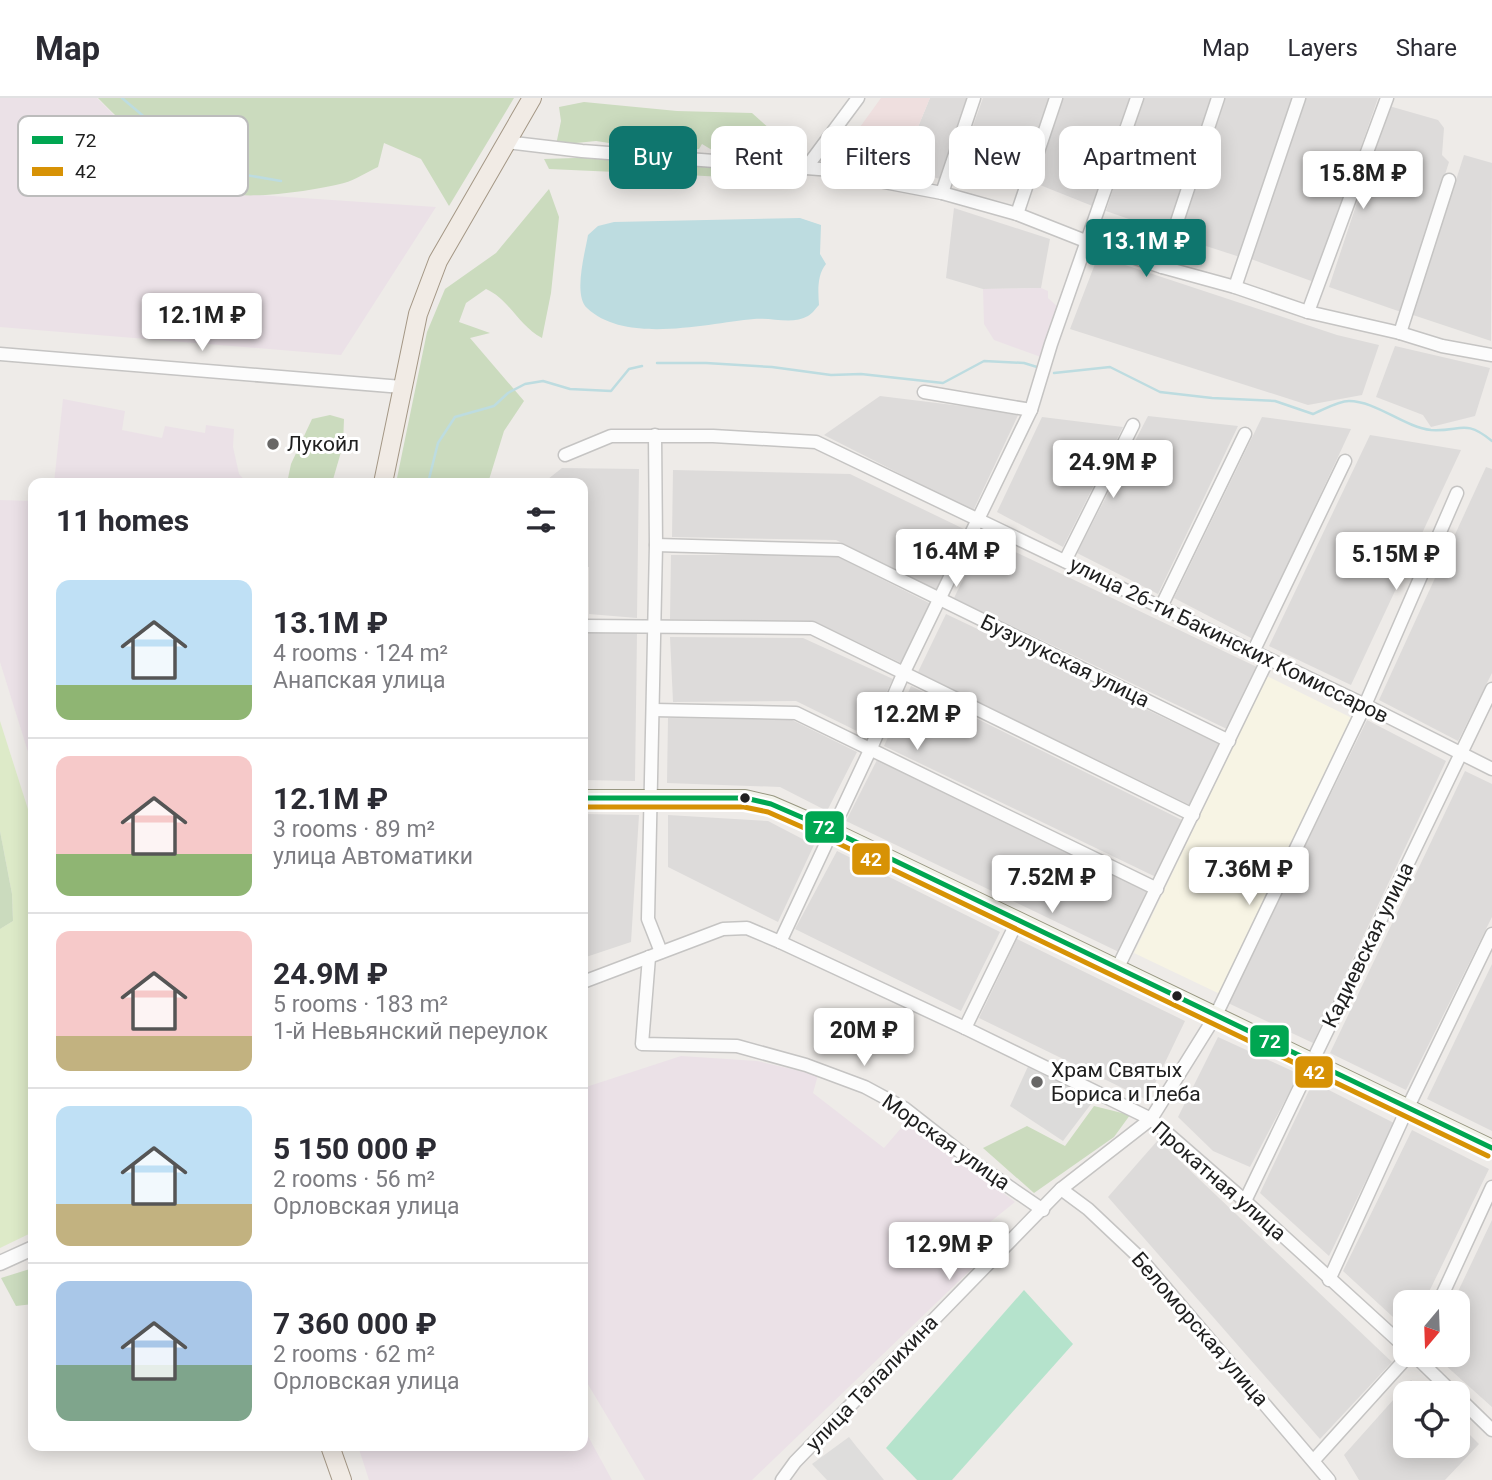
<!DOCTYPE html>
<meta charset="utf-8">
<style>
:root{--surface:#fff;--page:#f7f7f7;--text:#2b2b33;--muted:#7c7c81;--line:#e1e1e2;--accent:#0f766e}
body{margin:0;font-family:Roboto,sans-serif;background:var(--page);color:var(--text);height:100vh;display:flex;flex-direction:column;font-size:26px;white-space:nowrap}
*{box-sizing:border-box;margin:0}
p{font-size:23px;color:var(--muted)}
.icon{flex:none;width:38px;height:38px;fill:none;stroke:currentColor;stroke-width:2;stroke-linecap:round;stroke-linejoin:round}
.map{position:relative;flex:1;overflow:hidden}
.sheet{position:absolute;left:28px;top:380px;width:560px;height:973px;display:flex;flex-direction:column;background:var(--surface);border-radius:14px;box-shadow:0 4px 18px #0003}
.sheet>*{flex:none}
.top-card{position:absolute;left:609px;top:28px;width:665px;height:63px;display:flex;gap:14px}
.needle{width:46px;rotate:199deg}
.fabs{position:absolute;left:1393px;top:1192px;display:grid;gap:14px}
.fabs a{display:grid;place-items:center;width:77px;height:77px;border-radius:14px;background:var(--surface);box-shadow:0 4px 18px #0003;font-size:35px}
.price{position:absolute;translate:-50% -60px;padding:0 16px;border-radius:7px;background:#fff;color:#222;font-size:23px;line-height:46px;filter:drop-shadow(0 2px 4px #0008)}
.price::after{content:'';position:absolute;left:50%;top:42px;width:21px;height:16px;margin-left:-10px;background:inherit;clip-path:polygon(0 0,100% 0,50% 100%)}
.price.current{background:var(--accent);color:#fff}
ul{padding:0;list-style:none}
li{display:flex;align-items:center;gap:21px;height:175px;padding:0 28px}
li+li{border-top:2px solid var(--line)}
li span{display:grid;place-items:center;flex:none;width:196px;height:140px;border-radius:14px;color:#555}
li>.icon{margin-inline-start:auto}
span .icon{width:84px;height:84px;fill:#fffc;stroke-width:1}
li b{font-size:30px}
h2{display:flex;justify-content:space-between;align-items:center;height:84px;padding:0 28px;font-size:30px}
.tag{padding:0 24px;border-radius:14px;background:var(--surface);box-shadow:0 4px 18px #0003;font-size:24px;line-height:63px}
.tag.current{background:var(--accent);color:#fff}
header{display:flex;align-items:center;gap:42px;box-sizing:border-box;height:98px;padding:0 35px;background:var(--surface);border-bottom:2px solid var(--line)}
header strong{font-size:33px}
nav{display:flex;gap:38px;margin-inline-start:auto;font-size:24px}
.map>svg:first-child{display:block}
.residential{fill:#dddbda}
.commercial{fill:#efdfdf}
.industrial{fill:#ebe1e7}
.education{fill:#f7f4e4}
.religious{fill:#dcdbda}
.grass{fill:#ddeac8}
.forest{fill:#cbdbbe}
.pitch{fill:#b5e3cc}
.parking{fill:#dedddc}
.water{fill:#bddce0}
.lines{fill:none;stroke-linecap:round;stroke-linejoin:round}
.stream{stroke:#bddce0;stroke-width:2.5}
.minor-casing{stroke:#c5c4c3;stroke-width:15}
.tertiary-casing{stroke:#c5c4c3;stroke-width:17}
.secondary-casing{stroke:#989781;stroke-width:18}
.primary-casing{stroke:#a49785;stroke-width:20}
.minor{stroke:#fcfcfc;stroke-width:12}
.tertiary{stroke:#fcfcfc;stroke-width:14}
.secondary{stroke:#f3f3eb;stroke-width:16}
.primary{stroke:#f1ebe5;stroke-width:18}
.bus-1-casing{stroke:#fff;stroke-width:10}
.bus-2-casing{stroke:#fff;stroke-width:10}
.bus-1{stroke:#00a651;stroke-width:5}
.bus-2{stroke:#d79205;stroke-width:5}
.poi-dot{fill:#686766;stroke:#fff;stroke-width:2.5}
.bus-dot{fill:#202020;stroke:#fff;stroke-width:2.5}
.labels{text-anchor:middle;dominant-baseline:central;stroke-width:6;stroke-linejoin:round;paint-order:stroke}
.poi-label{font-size:21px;fill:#202020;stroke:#fff;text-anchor:start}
.street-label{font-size:21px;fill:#202020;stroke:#fff}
.key{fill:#fff;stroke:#bcbcbc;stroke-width:2}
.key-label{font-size:19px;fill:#202020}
.line-badge{stroke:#fff;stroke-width:2.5}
.badge-label{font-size:19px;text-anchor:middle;font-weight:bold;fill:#fff}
</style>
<header>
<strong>Map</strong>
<nav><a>Map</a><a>Layers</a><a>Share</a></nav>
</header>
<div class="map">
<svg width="1492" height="1382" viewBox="0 0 1492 1382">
<rect width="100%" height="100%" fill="#eeebe8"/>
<g class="residential">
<path d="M930 0H968L940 81 901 70Z"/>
<path d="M983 0H1050L1022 81 961 61Z"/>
<path d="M1062 0H1134L1095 109 1035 85Z"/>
<path d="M1143 0H1217L1169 135 1106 113Z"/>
<path d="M1223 0H1297L1240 159 1178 139Z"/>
<path d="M1304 0H1378L1314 184 1251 161Z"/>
<path d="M1389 8 1438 22 1444 30 1442 57 1449 64 1401 214 1329 189Z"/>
<path d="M1464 57 1492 65 1491 243 1413 217Z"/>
<path d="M954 110 1050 141 1041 190 983 191 946 180Z"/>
<path d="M1098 158 1337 237 1379 247 1362 297 1308 307 1070 231Z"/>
<path d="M1395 248 1490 270 1475 318 1431 329 1423 317 1376 299Z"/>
<path d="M880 298 1019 315 973 413 824 337Z"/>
<path d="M1148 318 1238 328 1158 496 1077 455Z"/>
<path d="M1042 319 1123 329 1063 449 997 414Z"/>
<path d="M1262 319 1351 331 1253 541 1174 500Z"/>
<path d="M1370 337 1461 352 1351 587 1269 548Z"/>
<path d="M1486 369 1492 371V575L1458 643 1379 602Z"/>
<path d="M562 370 639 371 637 520 589 516V469H583V385H543Z"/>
<path d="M673 372 850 376 966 432 936 492 836 442 672 439Z"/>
<path d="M984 439 1259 570 1229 632 954 500Z"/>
<path d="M671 457H834L931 506 901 565 814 523 670 521Z"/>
<path d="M946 516 1221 647 1192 708 918 574Z"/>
<path d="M583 535H637L635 683 583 682Z"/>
<path d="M670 539 803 540 893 581 865 637 796 603 673 604Z"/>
<path d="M911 588 1184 723 1158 780 884 648Z"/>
<path d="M668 620 790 621 857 654 827 713 780 689 667 685Z"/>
<path d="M1367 622 1446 663 1313 945 1228 905Z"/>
<path d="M877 662 1152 793 1121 855 846 723Z"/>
<path d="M1465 673 1492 686V819L1406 992 1330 955Z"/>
<path d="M583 716 639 717 631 844 583 860Z"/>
<path d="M668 717 768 723 814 747 778 824 668 769Z"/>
<path d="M837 753 1000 834 961 913 795 831Z"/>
<path d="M1017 841 1185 923 1147 1002 979 920Z"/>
<path d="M1492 866V1033L1427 1001Z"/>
<path d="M1218 939 1299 976 1250 1069 1213 1053 1178 1019Z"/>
<path d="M1313 984 1394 1025 1329 1158 1260 1095Z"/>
<path d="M1412 1032 1489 1071 1424 1204H1405V1230L1343 1173Z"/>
<path d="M1158 1042 1392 1264 1320 1341 1108 1099Z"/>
<path d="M1492 1122V1309L1434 1257 1458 1256V1204H1453Z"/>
<path d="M1411 1282 1425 1295H1405V1348H1458V1325L1479 1346 1445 1382H1359L1344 1357Z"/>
</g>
<path class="commercial" d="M881 0H930L901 70 847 47Z"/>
<g class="industrial">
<path d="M0 0H97L120 23 188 78 227 95 436 109 341 257 0 229Z"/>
<path d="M1041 190 1048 193V200L1059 210 1041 259 994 242 984 226 983 191Z"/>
<path d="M63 301 125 313 122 332 162 340 165 328 205 335 206 327 234 331 233 349 239 376 247 385H54Z"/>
<path d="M0 402 33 403V670L0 564Z"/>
<path d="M681 958 757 963 818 977 813 995 884 1050 907 1023 1015 1104 969 1141 985 1158 752 1382H645L583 1278V990Z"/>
<path d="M583 1329 612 1382H369L358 1348H583Z"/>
</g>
<path class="education" d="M1267 578 1354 621 1222 897 1134 855Z"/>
<path class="religious" d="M1030 964 1082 989 1091 1006 1063 1043 1010 1008Z"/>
<path class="grass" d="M0 623 33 727V1134L0 1150V831L13 823 12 796 0 733Z"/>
<g class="forest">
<path d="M98 0H514L449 108 421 61 384 45 378 69C367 74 355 82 344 85 317 92 253 102 226 95 184 84 128 31 98 0Z"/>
<path d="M584 4 677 13 752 15 770 31 779 36 791 53 712 52 702 46 699 51 655 52 596 43 556 47 561 23 559 9Z"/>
<path d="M605 59 677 66 682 77 549 71 544 61Z"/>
<path d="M682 66 738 69 742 80 686 77Z"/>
<path d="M549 91 559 119 551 195 542 240C519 228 509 201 486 191L466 205 459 224 490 235 470 240 524 303 504 333 488 385H396L427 234 445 191 496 155Z"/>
<path d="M330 317 344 321 343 347 332 385H287L291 366 312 321Z"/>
<path d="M0 733 12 796 13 823 0 831Z"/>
<path d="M1094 1008 1130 1017 1114 1039 1034 1095 983 1050 1027 1028 1065 1048Z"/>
<path d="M33 1170V1206L16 1208 1 1180Z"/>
</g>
<path class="pitch" d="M1024 1192 1073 1246 952 1382H917L886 1350Z"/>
<path class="parking" d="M849 1339 856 1348 884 1382H827L812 1366Z"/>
<path class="water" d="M800 120 821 127 820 156 826 166C817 177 818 193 819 207 816 210 812 216 808 218 793 227 770 219 754 221 708 225 626 247 587 210 573 197 585 155 588 137L598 128 614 124Z"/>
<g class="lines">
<g class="stream">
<path d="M122 0 205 70 281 83"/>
<path d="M657 265H706L772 269 831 277 861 276 943 285 984 263 1024 265 1037 269"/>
<path d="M1054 275 1110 269 1160 294 1212 300 1275 303 1313 316C1323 312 1338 303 1349 303 1376 303 1404 329 1431 332 1461 334 1464 320 1492 343"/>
<path d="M425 385 429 381 438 345 455 319 494 308 508 295 525 286 543 283 570 291 611 293 629 271 642 268"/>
</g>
<defs>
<g id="minor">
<path d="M506 44 582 53 846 73 879 83 942 95 1017 116 1088 144 1162 169 1235 189 1308 214 1400 235 1442 248 1492 257"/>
<path d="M806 70 858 0"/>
<path d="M942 95 974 0"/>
<path d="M1017 116 1056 0"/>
<path d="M1162 169 1218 0"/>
<path d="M1235 189 1299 0"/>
<path d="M1308 214 1387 0"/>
<path d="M1400 235 1449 82"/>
<path d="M0 256 402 289"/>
<path d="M1031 312 1051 246 1137 0"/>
<path d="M655 337 656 447 648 821 661 854"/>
<path d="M565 357 611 338H713L816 344 1365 607 1492 671"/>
<path d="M656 447 840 452 1229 643"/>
<path d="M1065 463 1133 327"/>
<path d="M1161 509 1245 336"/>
<path d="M583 528 812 530 1193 717"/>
<path d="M1253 554 1345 363"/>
<path d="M654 612 796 615 1157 791"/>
<path d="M780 844 871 650 904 574 1031 312 924 294"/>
<path d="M649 859 642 946 737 948 806 967 865 989 904 1010 973 1064 1043 1112"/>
<path d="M1118 869 1268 561"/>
<path d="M583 884 723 831 747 830 780 844 965 930 1151 1021 1245 1103 1405 1249"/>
<path d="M965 930 1018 822"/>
<path d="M1061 1091 1088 1111 1141 1161 1329 1382"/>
<path d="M1245 1103 1492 591"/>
<path d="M1329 1182 1408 1009 1492 836"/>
<path d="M1439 1204 1492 1089"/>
<path d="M1413 1256 1453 1295"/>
<path d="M1458 1299 1492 1332"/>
<path d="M1314 1362 1410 1256"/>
<path d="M782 1382 795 1364 1061 1091 1151 1021 1216 917 1365 607 1457 395"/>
</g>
<path id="tertiary" d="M0 1165 33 1150"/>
<path id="secondary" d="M583 700H745L771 706 831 732 1492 1050"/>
<g id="primary">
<path d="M383 385 418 216 438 163 532 0"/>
<path d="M330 1348 342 1382"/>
</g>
</defs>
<use href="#minor" class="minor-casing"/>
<use href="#tertiary" class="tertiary-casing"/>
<use href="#secondary" class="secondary-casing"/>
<use href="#primary" class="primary-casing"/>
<use href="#minor" class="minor"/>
<use href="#tertiary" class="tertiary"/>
<use href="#secondary" class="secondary"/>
<use href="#primary" class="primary"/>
<defs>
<path id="bus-1" d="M583 700H745L771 706 831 732 1492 1050"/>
<path id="bus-2" d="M583 709H744L768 714 827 740 1488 1058"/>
</defs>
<use href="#bus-1" class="bus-1-casing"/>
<use href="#bus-2" class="bus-2-casing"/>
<use href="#bus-1" class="bus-1"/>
<use href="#bus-2" class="bus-2"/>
</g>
<g class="poi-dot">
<circle cx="273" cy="346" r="7"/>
<circle cx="1037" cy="984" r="7"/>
</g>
<g class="bus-dot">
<circle cx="745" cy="700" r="6"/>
<circle cx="1177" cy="898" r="6"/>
</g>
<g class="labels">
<g class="poi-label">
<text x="287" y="346">Лукойл</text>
<text x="1051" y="972">Храм Святых<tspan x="1051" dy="24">Бориса и Глеба</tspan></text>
</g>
<g class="street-label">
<text transform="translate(1229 542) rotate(26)">улица 26-ти Бакинских Комиссаров</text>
<text transform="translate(1065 563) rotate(26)">Бузулукская улица</text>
<text transform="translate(1368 847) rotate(-64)">Кадиевская улица</text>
<text transform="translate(946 1044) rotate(35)">Морская улица</text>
<text transform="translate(1219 1083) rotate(41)">Прокатная улица</text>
<text transform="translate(1200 1231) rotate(49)">Беломорская улица</text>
<text transform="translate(872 1285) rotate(-46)">улица Талалихина</text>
</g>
</g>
<rect x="18" y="18" width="230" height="80" rx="10" class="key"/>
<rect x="32" y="38" width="31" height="8" fill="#00a651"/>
<rect x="32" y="69" width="31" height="9" fill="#d79205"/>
<g class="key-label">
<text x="75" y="49">72</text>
<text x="75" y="80">42</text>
</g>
<g class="line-badge">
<rect x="804" y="712" width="41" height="34" rx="7" fill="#00a651"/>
<rect x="851" y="744" width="40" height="34" rx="7" fill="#d79205"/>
<rect x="1249" y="926" width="41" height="34" rx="7" fill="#00a651"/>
<rect x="1294" y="957" width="40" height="34" rx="7" fill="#d79205"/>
</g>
<g class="badge-label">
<text x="824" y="736">72</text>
<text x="871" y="768">42</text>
<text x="1270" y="950">72</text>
<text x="1314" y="981">42</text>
</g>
</svg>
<div class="fabs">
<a><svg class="needle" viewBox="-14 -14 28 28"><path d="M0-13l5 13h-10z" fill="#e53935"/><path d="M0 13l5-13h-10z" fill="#7c7c81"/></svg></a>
<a><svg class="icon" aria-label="locate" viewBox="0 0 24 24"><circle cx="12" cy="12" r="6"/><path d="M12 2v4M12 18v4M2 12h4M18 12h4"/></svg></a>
</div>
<b class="price" style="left:1363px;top:113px">15.8M ₽</b>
<b class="price current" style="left:1146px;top:181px">13.1M ₽</b>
<b class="price" style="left:202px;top:255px">12.1M ₽</b>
<b class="price" style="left:1113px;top:402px">24.9M ₽</b>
<b class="price" style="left:956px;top:491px">16.4M ₽</b>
<b class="price" style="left:1396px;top:494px">5.15M ₽</b>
<b class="price" style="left:917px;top:654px">12.2M ₽</b>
<b class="price" style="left:1249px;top:809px">7.36M ₽</b>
<b class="price" style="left:1052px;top:817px">7.52M ₽</b>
<b class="price" style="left:864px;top:970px">20M ₽</b>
<b class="price" style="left:949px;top:1184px">12.9M ₽</b>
<div class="top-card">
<a class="tag current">Buy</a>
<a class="tag">Rent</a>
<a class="tag">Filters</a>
<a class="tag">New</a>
<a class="tag">Apartment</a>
</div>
<section class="sheet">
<h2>11 homes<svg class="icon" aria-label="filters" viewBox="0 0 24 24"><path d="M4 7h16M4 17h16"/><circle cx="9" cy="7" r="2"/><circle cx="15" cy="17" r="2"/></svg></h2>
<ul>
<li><span style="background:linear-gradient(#bfe0f5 75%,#8fb573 0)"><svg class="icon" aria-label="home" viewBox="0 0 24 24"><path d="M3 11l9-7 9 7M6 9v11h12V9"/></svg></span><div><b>13.1M ₽</b><p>4 rooms · 124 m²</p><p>Анапская улица</p></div></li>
<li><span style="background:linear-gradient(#f6c9c9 70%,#8fb573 0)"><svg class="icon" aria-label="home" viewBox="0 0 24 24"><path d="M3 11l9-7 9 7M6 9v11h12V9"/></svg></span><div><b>12.1M ₽</b><p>3 rooms · 89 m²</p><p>улица Автоматики</p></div></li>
<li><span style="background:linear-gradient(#f6c9c9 75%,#c2b280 0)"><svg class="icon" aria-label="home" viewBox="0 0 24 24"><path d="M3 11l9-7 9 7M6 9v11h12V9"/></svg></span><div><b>24.9M ₽</b><p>5 rooms · 183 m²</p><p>1-й Невьянский переулок</p></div></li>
<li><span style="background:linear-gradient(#bfe0f5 70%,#c2b280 0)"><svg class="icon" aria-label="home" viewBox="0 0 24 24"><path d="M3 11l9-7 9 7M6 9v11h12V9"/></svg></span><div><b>5 150 000 ₽</b><p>2 rooms · 56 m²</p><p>Орловская улица</p></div></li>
<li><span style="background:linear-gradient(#a9c7e8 60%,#7fa58c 0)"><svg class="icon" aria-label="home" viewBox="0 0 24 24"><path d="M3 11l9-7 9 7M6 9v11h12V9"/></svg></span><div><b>7 360 000 ₽</b><p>2 rooms · 62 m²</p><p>Орловская улица</p></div></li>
</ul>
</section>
</div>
